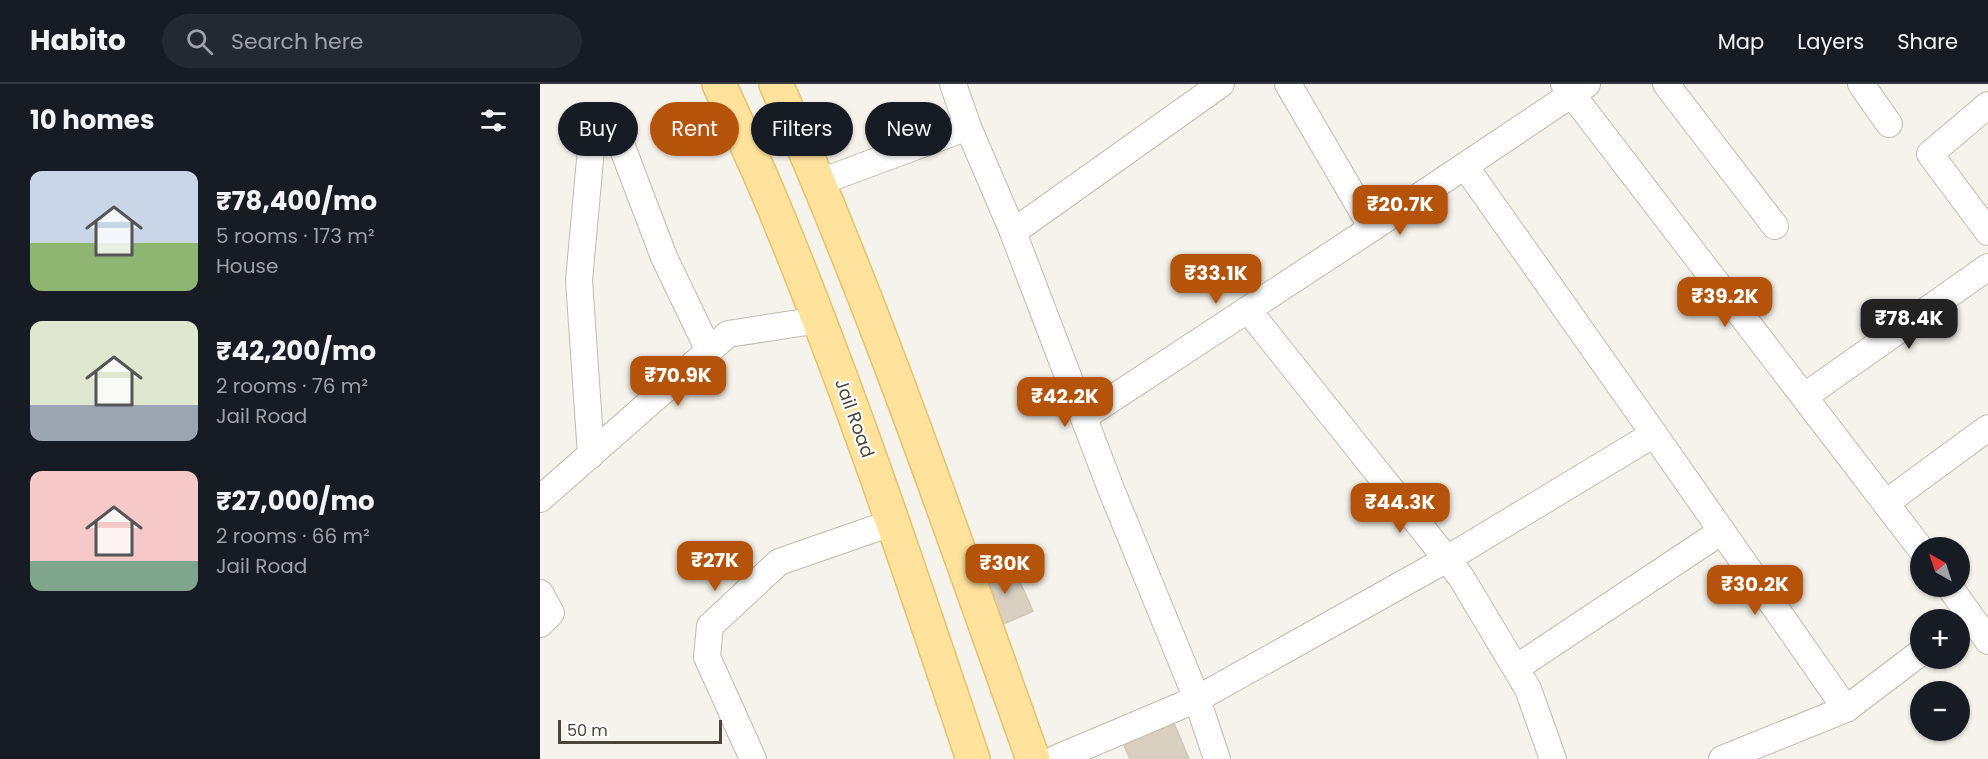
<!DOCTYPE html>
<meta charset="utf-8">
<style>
:root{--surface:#171b24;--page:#242831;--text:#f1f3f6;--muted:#9ea1a6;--line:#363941;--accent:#b45309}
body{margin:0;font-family:Poppins,sans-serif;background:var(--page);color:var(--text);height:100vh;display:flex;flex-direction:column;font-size:22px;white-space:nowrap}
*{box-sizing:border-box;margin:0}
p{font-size:20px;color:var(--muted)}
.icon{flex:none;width:33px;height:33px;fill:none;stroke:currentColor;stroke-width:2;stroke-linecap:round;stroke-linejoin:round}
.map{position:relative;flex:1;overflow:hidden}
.sheet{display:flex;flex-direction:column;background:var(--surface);width:540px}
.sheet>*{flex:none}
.guide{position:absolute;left:18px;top:18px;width:570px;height:54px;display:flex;gap:12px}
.needle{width:39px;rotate:321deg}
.buttons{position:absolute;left:1370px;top:453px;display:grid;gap:12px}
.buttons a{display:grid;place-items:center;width:60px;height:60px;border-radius:50%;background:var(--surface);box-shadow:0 2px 4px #0004;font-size:30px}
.scale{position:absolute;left:18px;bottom:15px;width:164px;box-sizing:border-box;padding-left:6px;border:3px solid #4b4439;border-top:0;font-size:16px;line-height:21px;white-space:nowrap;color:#4b4439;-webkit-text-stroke:4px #fff;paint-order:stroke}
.price{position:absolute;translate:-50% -51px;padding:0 14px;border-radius:12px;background:var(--accent);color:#fff;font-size:20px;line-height:39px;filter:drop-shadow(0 2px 3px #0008)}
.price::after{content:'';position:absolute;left:50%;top:36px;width:18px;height:14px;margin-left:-9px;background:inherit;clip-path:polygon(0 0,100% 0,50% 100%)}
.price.on{background:#222;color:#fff}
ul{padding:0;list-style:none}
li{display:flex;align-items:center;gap:18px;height:150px;padding:0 30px}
li span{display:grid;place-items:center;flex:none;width:168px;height:120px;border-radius:12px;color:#555}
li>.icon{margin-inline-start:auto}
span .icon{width:72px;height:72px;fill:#fffc;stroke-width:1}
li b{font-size:26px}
h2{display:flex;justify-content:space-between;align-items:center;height:72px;padding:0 30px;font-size:26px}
.tag{padding:0 21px;border-radius:27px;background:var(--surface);box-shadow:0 2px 4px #0004;font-size:21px;line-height:54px}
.tag.on{background:var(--accent);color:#fff}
header{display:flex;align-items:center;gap:36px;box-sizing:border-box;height:84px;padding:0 30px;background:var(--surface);border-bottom:2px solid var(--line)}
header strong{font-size:28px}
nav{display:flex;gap:33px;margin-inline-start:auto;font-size:21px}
.search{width:420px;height:54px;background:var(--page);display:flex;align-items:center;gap:15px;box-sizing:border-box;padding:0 21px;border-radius:33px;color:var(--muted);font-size:22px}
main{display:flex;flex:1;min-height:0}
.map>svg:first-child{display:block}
.building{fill:#d8cfc1;stroke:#d3c7b4;stroke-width:1.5}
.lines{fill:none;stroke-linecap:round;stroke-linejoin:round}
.minor-casing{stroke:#c2bbae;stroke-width:28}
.major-casing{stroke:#e6c16a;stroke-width:36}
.minor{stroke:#fff;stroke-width:26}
.major{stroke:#ffe39c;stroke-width:33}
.labels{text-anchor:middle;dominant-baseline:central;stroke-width:4.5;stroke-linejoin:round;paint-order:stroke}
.street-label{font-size:18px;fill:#4b4439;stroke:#fff}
</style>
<header>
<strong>Habito</strong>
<div class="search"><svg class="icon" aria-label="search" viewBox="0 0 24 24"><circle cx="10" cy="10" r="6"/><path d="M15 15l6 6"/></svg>Search here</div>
<nav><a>Map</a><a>Layers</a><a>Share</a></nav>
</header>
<main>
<section class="sheet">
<h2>10 homes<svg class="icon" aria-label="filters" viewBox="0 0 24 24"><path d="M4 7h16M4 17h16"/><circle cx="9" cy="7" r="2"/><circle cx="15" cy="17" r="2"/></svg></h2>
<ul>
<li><span style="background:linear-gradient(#c9d6e8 60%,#8fb573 0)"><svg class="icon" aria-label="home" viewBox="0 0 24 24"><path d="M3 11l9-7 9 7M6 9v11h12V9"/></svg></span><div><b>₹78,400/mo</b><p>5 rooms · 173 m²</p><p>House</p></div></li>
<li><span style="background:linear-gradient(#dfe7d0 70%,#9aa5b1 0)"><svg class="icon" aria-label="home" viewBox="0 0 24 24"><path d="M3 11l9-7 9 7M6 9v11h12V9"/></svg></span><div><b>₹42,200/mo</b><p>2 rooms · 76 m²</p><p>Jail Road</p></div></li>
<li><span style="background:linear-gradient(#f6c9c9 75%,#7fa58c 0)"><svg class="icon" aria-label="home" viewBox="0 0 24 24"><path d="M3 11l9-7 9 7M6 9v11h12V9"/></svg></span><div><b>₹27,000/mo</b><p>2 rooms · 66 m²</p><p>Jail Road</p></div></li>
</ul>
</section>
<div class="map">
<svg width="1448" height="675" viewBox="0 0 1448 675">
<rect width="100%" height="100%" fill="#f6f3ec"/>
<g class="building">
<path d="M472 480 493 527 457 543 437 495Z"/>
<path d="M634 639 649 675H590L583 659Z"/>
</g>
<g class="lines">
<defs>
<g id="minor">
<path d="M413 0 428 43 473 148 571 405 657 615 677 675"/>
<path d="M748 0 832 144 1047 0"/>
<path d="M1024 0 1380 464"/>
<path d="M1126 0 1235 142"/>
<path d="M1321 0 1349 40"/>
<path d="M1448 21 1390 70 1448 148"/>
<path d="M280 98 428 43"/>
<path d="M473 148 681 0"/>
<path d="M708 226 921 493 988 605 1013 675"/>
<path d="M1265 312 1448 183"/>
<path d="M544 333 832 144"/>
<path d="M1114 350 1306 625 1182 675"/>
<path d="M51 371 39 196 53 43 62 35 73 39 124 173 169 267"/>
<path d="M0 415 188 250 279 236"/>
<path d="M1347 418 1448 344"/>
<path d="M1409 502 1448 557"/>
<path d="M0 509 11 529 0 540"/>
<path d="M976 584 1182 447"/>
<path d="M1306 625 1380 569"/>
<path d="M213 675 167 573 170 542 239 478 354 438"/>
<path d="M515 675 657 615 907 475 1114 350 925 82"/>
</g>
<g id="major">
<path d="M179 0C199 44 220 88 238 133 311 310 372 493 433 675"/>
<path d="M236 0C334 220 412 448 493 675"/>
</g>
</defs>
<use href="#minor" class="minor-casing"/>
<use href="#major" class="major-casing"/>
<use href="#minor" class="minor"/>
<use href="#major" class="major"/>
</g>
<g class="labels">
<g class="street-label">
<text transform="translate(315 334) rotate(70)">Jail Road</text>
</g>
</g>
</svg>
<div class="buttons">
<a><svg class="needle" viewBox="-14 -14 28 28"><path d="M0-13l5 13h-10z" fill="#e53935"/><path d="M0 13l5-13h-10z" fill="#9ea1a6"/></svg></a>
<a>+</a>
<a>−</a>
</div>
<div class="scale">50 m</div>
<b class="price" style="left:860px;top:152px">₹20.7K</b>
<b class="price" style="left:676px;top:221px">₹33.1K</b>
<b class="price" style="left:1185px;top:244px">₹39.2K</b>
<b class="price on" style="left:1369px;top:266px">₹78.4K</b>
<b class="price" style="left:138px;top:323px">₹70.9K</b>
<b class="price" style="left:525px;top:344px">₹42.2K</b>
<b class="price" style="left:860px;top:450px">₹44.3K</b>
<b class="price" style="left:175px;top:508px">₹27K</b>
<b class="price" style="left:465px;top:511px">₹30K</b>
<b class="price" style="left:1215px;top:532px">₹30.2K</b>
<div class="guide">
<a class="tag">Buy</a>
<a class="tag on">Rent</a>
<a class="tag">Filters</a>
<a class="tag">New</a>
</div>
</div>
</main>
